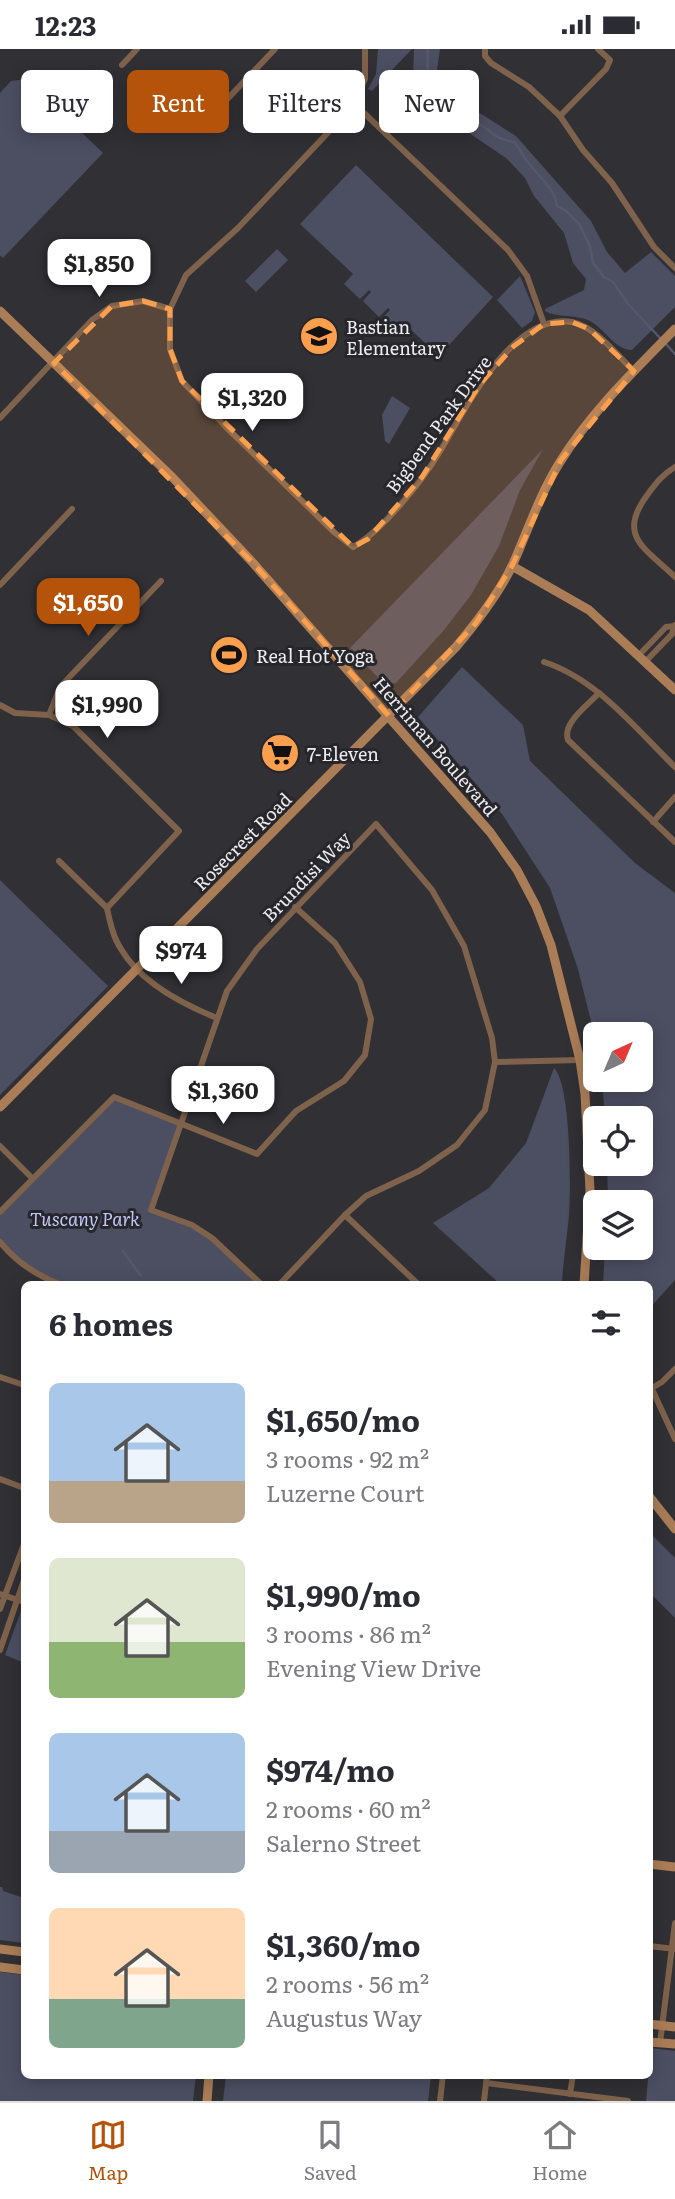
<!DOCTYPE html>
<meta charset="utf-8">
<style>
:root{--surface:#fff;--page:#f7f7f7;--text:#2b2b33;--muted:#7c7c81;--line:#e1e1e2;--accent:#b45309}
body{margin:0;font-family:Literata,serif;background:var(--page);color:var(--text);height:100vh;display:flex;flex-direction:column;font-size:26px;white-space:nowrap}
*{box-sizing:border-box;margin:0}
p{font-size:23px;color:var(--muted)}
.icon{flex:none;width:38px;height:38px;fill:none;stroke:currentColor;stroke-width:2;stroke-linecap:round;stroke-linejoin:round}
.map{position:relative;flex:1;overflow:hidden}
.details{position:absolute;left:21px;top:1232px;width:632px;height:798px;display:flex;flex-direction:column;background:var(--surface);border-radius:10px;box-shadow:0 4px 18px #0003}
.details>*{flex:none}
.banner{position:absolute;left:21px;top:21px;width:634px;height:63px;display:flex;gap:14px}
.needle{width:46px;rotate:44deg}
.buttons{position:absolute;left:583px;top:973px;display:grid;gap:14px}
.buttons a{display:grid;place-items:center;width:70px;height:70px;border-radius:10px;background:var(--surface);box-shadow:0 4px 18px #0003;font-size:35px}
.price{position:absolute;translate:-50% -60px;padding:0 16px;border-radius:14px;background:#fff;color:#222;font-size:23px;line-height:46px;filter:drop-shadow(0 2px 4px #0008)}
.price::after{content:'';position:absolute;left:50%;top:42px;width:21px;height:16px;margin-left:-10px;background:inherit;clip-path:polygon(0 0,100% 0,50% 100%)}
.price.current{background:var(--accent);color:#fff}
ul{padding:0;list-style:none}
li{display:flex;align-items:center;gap:21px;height:175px;padding:0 28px}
li span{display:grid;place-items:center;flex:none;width:196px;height:140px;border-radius:10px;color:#555}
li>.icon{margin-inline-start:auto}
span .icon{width:84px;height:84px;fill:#fffc;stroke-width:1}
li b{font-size:30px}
h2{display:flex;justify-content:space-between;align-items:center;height:84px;padding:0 28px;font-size:30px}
.chip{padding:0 24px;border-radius:10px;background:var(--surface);box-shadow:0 4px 18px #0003;font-size:24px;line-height:63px}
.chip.current{background:var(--accent);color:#fff}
.status{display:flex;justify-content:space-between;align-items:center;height:49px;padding:0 35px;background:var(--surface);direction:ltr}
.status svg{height:19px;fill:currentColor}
.menu{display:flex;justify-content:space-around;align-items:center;height:98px;border-top:2px solid var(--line);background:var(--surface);font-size:19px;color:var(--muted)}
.menu a{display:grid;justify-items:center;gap:4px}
.menu .current{color:var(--accent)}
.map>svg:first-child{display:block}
.green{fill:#4c4e62}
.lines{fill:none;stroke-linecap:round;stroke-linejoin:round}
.stream{stroke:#57576c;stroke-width:2.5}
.street{stroke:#7f624b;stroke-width:6}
.secondary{stroke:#ab7d57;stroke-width:9}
.marked{fill:#fa9f4e;fill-opacity:0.2;stroke:#fa9f4e;stroke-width:5;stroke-dasharray:14 9;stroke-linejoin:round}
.labels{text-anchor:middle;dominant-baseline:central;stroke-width:6;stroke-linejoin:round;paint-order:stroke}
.poi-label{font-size:18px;fill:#ededf0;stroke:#26262b;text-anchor:start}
.street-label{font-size:18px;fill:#ededf0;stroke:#26262b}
.park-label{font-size:18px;font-style:italic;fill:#c3c7f8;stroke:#26262b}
</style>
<div class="status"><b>12:23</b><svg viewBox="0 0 49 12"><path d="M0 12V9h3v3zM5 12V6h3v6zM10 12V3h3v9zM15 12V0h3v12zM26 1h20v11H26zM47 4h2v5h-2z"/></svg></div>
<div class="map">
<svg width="675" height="2052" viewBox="0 0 675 2052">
<rect width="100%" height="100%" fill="#303035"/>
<g class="green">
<path d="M378 0H412L372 42 368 40 376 25Z"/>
<path d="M414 0H440L437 21 453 47 516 87 591 172 607 203 625 224 651 203 675 227V258L632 301C615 301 605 280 590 272 575 265 557 269 545 262V260L584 241 586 230 573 214 564 184 534 147 525 129 506 109 466 82 436 66 423 53 413 31Z"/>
<path d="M26 30 103 104 3 209 0 206V44L11 32Z"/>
<path d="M356 116 493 248 439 307 407 277 397 286 381 270 390 261 388 259 379 268 363 252 371 243 369 241 360 250 344 235 353 225 300 175Z"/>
<path d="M277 200 288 211 256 243 245 232Z"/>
<path d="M520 227 535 263 532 272 522 279 497 251Z"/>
<path d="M392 347 410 359 389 395 385 392 382 366Z"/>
<path d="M543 400 520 441 499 497 471 546 444 581 396 634H383L350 599Z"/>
<path d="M462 618 523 676 530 712 635 814 675 844V1231L649 1260V1236H603V1234L605 1199H640V1153H608L607 1115H640V1069H605L602 1031H640V985H595V988L578 920 550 839 502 765 418 668Z"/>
<path d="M0 831 108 937 0 1046Z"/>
<path d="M554 1019C571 1035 571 1139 569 1166 567 1189 563 1212 562 1235H500L433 1174 489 1139 526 1094Z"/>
<path d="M114 1048 179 1075 151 1161 192 1176 212 1189 262 1235H62L44 1229 0 1193V1163Z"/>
<path d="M649 1483 675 1509V1569L649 1543Z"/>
<path d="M21 1562 24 1563V1608L22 1613 5 1606Z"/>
<path d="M0 1838H2L3 1842 24 1849V1894L0 1891Z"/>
<path d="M0 1923 24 1926V2026L196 2027 193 2052H0Z"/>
<path d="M651 1999 675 2002V2052H646Z"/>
<path d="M226 2027V2026L431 2027 428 2052H223Z"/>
</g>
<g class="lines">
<g class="stream">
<path d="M428 0C424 60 441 48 481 76 497 86 493 89 514 93 520 99 522 105 526 111 537 126 555 139 557 157L566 162 580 176 590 198 593 214 604 228 613 233 628 255 661 290"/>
<path d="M666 295 675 305"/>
<path d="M123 1202 141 1227"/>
</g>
<g class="street">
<path d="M365 0V30L353 57 238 179 186 226 170 260V300L182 332 227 379 334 483 353 498C382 482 422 432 439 404 464 363 512 262 572 273 596 278 617 306 634 322"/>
<path d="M485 0V7L491 14 529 38 560 67 583 101 612 134 654 198 675 219"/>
<path d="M122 16 137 0"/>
<path d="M353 57 364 64 508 201 527 227 544 275"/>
<path d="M215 63 275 0"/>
<path d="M560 67 606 20 610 11 598 0"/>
<path d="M0 369 92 271 112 257 143 252 170 260"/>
<path d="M675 418C663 425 656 434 648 445 616 487 645 499 675 528"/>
<path d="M0 536 72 460"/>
<path d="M639 606 666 578 674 577"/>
<path d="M646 612 672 585 675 576"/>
<path d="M544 613C597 630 636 680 675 718"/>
<path d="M599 644C588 656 562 674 568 691L675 793"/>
<path d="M0 656 15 664 49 666 73 677 179 782 107 859"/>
<path d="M49 666 60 638 161 532"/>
<path d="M653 773 675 748"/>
<path d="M59 812 107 859"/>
<path d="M107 859C110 873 113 888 121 900 141 934 182 955 217 969"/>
<path d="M495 1013 580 1011"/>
<path d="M0 1097 32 1129"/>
<path d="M0 1163 114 1048 257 1105 296 1062 344 1032 365 1006 371 970 360 933 335 894 295 858"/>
<path d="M345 1166 419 1236"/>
<path d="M0 1193C17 1214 37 1227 62 1236"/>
<path d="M262 1236 212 1189 192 1176 151 1161 227 942 257 900 376 775 432 841 464 897 492 989 495 1013 485 1061 457 1096 419 1122 366 1147 345 1166 279 1236"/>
<path d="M0 1328 24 1336"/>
<path d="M650 1340 662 1333 675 1320"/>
<path d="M652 1340 675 1390"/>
<path d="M0 1430 24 1439"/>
<path d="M0 1545 24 1553"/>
<path d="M0 1560 24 1495"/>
<path d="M0 1601 24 1531"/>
<path d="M649 1897 675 1900"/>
<path d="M660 1994 675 1874"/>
<path d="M486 2034 628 2052"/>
<path d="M570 2045 573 2026"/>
<path d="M440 2052 443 2026"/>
<path d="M484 2052 487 2026"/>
</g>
<g class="secondary">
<path d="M0 262 173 429 253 514 490 783 517 821 536 857 551 896 580 1011 585 1045 590 1141 584 1236"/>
<path d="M512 517 589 561 675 641"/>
<path d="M0 1058 456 598C477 573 499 545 513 515 528 481 540 445 560 413 591 363 634 322 675 280"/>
<path d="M649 1447 675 1480"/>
<path d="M649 1815 675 1818"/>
<path d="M0 1900 24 1903"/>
<path d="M0 1918 24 1921"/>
<path d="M649 1975 675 1978"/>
<path d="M649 1993 675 1995"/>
<path d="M207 2052 209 2026"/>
</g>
</g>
<path class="marked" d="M143 252 170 260V300L182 332 353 498 368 490 422 428 480 335 514 297 544 275 572 273 589 280 634 322 561 411 512 517 476 574 389 667 253 514 54 314 112 257Z"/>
<defs>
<symbol id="school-disc" viewBox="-11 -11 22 22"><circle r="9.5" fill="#fa9f4e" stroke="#26262b"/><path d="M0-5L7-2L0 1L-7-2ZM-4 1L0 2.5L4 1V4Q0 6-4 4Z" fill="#111"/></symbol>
<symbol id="stadium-disc" viewBox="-11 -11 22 22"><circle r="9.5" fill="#fa9f4e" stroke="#26262b"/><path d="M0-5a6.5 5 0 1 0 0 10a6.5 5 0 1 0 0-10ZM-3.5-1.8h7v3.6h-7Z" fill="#111"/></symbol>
<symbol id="supermarket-disc" viewBox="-11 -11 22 22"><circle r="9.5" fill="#fa9f4e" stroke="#26262b"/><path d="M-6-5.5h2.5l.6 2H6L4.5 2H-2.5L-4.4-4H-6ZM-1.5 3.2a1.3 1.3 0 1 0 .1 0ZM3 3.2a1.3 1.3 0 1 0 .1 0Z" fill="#111"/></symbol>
</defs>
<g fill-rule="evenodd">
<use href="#school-disc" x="297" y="265" width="44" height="44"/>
<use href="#stadium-disc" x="207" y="584" width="44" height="44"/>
<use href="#supermarket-disc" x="258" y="682" width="44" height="44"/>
</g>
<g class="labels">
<g class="poi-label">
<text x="346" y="277">Bastian<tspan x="346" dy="21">Elementary</tspan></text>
<text x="256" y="606">Real Hot Yoga</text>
<text x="307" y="704">7-Eleven</text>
</g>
<g class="street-label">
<text transform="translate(438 375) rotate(-54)">Bigbend Park Drive</text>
<text transform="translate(436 697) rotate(49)">Herriman Boulevard</text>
<text transform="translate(242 792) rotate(-45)">Rosecrest Road</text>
<text transform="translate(306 827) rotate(-46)">Brundisi Way</text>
</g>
<g class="park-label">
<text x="85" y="1169">Tuscany Park</text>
</g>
</g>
</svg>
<div class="buttons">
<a><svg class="needle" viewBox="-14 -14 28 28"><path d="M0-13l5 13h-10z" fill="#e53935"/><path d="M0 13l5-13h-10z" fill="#7c7c81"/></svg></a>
<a><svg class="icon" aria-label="locate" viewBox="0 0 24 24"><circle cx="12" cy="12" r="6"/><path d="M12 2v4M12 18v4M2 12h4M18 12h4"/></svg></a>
<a><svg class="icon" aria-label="layers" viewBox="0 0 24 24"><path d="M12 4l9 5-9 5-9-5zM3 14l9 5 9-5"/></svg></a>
</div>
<b class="price" style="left:99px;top:250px">$1,850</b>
<b class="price" style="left:252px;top:384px">$1,320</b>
<b class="price current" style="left:88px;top:589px">$1,650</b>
<b class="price" style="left:107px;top:691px">$1,990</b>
<b class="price" style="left:181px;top:937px">$974</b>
<b class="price" style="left:223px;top:1077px">$1,360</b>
<div class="banner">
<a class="chip">Buy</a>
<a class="chip current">Rent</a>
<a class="chip">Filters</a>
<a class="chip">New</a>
</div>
<section class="details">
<h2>6 homes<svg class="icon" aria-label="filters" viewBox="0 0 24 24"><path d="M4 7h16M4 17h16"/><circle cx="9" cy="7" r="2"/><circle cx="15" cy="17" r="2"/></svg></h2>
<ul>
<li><span style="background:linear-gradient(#a9c7e8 70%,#b9a48a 0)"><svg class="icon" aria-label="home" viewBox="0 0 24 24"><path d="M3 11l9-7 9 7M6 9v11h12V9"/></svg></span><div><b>$1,650/mo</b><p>3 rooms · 92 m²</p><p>Luzerne Court</p></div></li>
<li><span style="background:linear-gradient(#dfe7d0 60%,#8fb573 0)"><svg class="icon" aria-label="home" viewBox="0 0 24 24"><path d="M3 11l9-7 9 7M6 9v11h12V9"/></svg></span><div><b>$1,990/mo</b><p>3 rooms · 86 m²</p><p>Evening View Drive</p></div></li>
<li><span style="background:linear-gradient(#a9c7e8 70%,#9aa5b1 0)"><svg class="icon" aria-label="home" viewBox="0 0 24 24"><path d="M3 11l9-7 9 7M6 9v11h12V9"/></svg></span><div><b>$974/mo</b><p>2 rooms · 60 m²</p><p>Salerno Street</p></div></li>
<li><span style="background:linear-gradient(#ffd9b3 65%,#7fa58c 0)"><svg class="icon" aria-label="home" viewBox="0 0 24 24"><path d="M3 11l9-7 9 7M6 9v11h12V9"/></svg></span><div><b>$1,360/mo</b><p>2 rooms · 56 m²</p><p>Augustus Way</p></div></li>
</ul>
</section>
</div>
<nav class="menu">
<a class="current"><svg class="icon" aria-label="map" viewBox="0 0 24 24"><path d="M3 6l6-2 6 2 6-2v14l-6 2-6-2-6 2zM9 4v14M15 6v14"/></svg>Map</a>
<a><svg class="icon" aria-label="saved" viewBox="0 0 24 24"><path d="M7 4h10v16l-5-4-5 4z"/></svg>Saved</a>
<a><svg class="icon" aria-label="home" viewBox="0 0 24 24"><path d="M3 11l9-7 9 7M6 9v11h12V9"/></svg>Home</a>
</nav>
